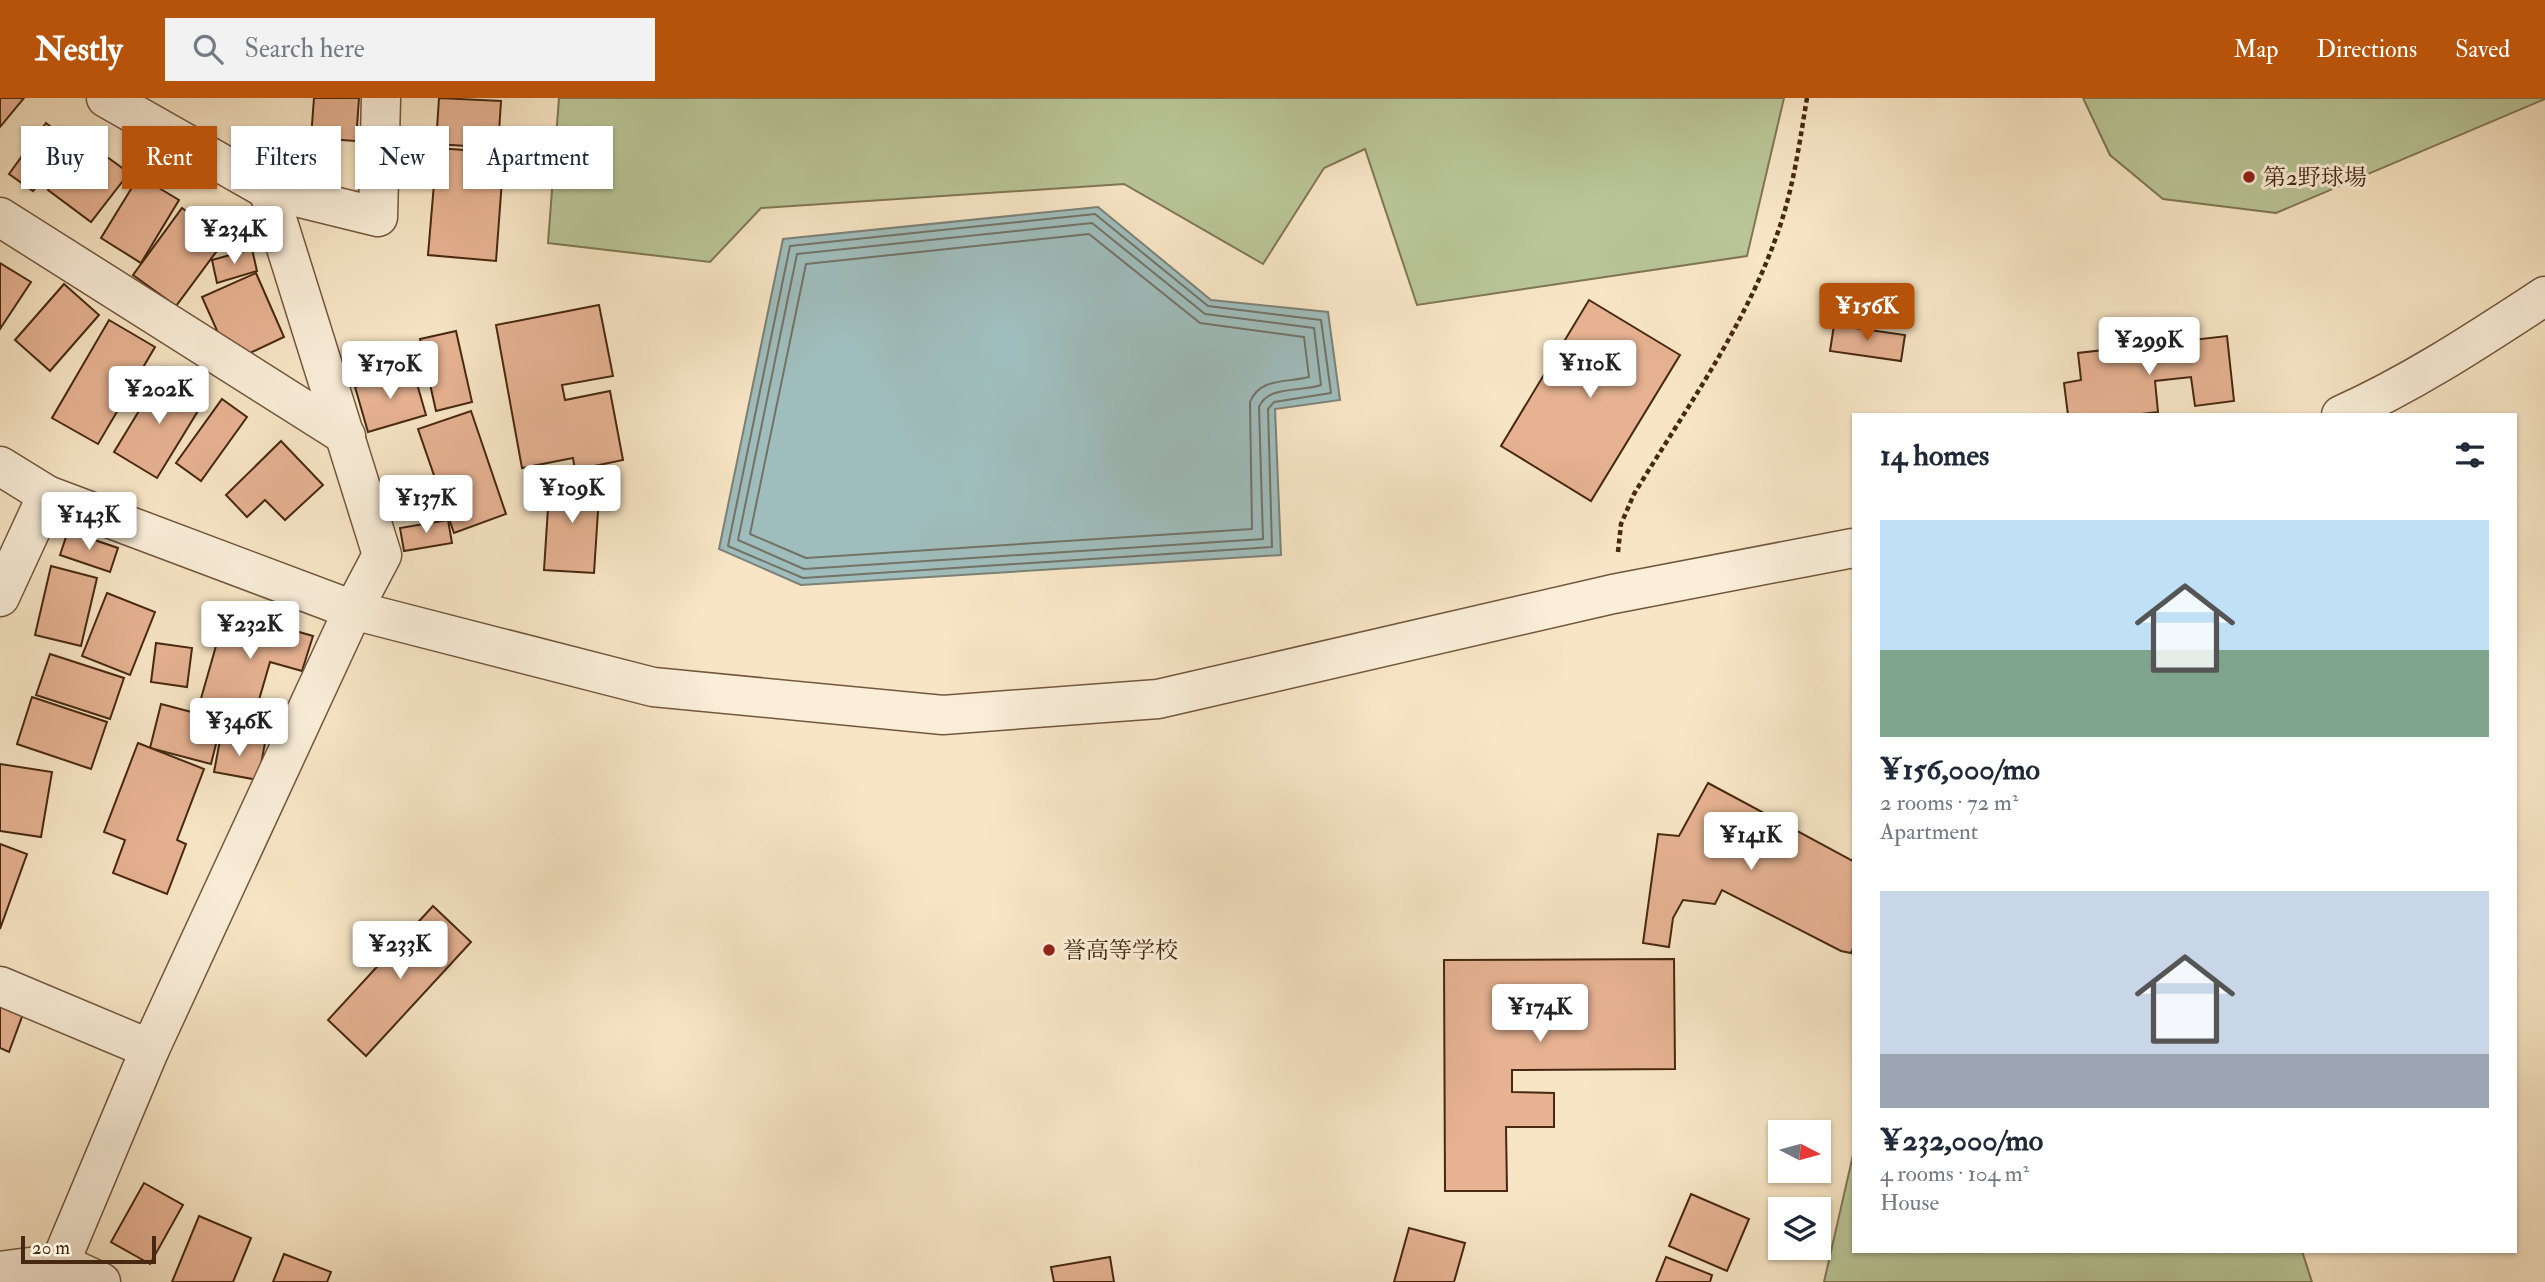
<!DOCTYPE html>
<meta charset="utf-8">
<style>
:root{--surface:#fff;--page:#f2f2f3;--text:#1f2937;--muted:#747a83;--accent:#b45309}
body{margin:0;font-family:"IM FELL Double Pica","Noto Serif JP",serif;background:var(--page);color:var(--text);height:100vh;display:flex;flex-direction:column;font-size:26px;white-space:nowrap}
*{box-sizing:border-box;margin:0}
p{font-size:23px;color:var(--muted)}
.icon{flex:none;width:38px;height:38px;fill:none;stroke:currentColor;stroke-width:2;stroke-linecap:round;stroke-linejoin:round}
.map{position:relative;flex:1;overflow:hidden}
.side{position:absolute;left:1852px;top:315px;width:665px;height:840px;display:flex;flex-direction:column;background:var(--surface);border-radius:0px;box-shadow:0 2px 5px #0004}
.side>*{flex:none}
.hud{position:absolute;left:21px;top:28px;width:665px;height:63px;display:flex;gap:14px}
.needle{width:46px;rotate:96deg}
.fabs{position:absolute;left:1768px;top:1022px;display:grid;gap:14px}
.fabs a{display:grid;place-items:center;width:63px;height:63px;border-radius:0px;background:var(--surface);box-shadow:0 2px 5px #0004;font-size:35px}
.scale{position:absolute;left:21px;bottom:18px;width:135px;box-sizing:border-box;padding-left:7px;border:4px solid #472810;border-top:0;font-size:19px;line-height:24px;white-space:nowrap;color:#472810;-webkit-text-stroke:5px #faeed9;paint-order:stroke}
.price{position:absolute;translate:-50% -60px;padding:0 16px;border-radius:7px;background:#fff;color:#222;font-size:23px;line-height:46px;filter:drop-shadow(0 2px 4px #0008)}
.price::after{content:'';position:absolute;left:50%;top:42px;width:21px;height:16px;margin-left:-10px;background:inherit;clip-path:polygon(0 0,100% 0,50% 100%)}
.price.selected{background:var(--accent);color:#fff}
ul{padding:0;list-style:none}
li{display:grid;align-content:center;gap:14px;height:371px;padding:0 28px}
li span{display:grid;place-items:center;height:217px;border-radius:0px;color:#555}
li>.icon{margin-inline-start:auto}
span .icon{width:126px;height:126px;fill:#fffc;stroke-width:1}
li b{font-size:30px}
h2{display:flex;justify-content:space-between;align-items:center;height:84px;padding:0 28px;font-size:30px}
.pill{padding:0 24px;border-radius:0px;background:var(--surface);box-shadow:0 2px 5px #0004;font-size:24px;line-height:63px}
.pill.selected{background:var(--accent);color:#fff}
header{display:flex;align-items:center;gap:42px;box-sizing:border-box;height:98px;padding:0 35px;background:var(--accent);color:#fff}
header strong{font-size:33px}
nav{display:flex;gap:38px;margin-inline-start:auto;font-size:24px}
.search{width:490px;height:63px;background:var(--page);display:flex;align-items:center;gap:18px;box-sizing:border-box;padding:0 24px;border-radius:0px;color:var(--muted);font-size:26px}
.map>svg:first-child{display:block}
.green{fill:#b9c597;stroke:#807654;stroke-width:2}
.water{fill:#9fbdbc;stroke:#7c8177;stroke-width:2}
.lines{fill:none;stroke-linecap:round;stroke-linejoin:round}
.shore{stroke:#737266;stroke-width:2}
.building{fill:#e6b292;stroke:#472810;stroke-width:2}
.minor-casing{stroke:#73573d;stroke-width:41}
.path{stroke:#472810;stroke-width:4.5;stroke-dasharray:5 3.5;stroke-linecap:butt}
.minor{stroke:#faeed9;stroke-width:38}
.poi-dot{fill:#8f2418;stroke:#faeed9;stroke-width:2.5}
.labels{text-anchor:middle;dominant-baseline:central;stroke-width:6;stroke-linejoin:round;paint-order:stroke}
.poi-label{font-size:23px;fill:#472810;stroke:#faeed9;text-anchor:start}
</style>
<header>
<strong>Nestly</strong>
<div class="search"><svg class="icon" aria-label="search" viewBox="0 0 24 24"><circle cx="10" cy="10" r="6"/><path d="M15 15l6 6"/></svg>Search here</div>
<nav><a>Map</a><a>Directions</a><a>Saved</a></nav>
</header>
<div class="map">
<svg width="2545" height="1184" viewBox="0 0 2545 1184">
<rect width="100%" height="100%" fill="#f7e5c5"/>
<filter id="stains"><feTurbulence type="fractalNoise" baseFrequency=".00286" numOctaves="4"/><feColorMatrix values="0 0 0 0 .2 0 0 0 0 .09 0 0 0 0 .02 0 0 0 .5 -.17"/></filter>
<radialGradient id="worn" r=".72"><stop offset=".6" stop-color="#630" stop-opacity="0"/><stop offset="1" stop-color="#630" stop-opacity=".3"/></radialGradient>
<g class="green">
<path d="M559 0H1784L1747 158 1417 207 1365 51 1324 70 1263 166 1124 86 761 110 710 164 548 145Z"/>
<path d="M2083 0H2545V1L2276 115 2163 101 2110 57Z"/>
<path d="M1853 1057V1153H2302L2312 1184H1824Z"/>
</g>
<path class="water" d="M1098 109 1211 202 1328 214 1340 302 1275 311 1281 457 801 487 719 451 783 141Z"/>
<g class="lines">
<g class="shore">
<path d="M1095 116 1208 208 1321 222 1331 295 1274 304 1268 311 1272 449 803 480 728 448 790 148Z"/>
<path d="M1092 125 1205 216 1314 230 1321 287C1302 294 1268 287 1259 309L1263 441 804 471 738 442 797 156Z"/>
<path d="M1089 136 1200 225 1304 239 1309 279C1287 285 1260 279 1250 304L1252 431 806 460 750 436 806 166Z"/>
</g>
</g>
<g class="building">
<path d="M0 0H24L0 29Z"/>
<path d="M314 0H359L356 43 311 40Z"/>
<path d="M439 0 501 3 498 50 436 46Z"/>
<path d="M46 25 69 43 33 93 9 76Z"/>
<path d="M84 42 129 75 91 124 48 92Z"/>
<path d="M437 50 504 55 496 163 428 157Z"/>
<path d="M139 78 179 102 141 165 101 140Z"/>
<path d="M182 110 225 142 176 208 133 177Z"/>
<path d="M252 151 257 173 217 185 212 162Z"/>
<path d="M0 165 31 184 0 231Z"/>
<path d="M256 175 284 239 231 264 202 199Z"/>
<path d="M64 186 99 217 50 273 15 242Z"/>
<path d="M1589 202 1680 257 1591 403 1501 348Z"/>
<path d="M599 207 613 278 562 287 565 302 610 293 623 362 575 372 573 360 522 370 496 227Z"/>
<path d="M109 222 155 249 98 346 52 320Z"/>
<path d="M1834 227 1905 237 1901 263 1830 253Z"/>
<path d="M456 233 472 304 436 313 420 241Z"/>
<path d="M2227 238 2234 303 2195 308 2191 279 2155 283 2158 314 2132 317H2068L2064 285 2081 282 2078 255Z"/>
<path d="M413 272 426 317 368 334 355 289Z"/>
<path d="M162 275 195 295 191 302 201 308 157 380 114 354Z"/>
<path d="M222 301 247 319 201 383 176 365Z"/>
<path d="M471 313 506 416 454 435 418 331Z"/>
<path d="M281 343 323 387 285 422 265 402 247 419 226 397Z"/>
<path d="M550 379 600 382 594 475 544 472Z"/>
<path d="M448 422 452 445 404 453 400 430Z"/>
<path d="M68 433 118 450 110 474 60 457Z"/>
<path d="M51 468 97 480 81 548 35 537Z"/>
<path d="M107 495 155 514 130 577 82 558Z"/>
<path d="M226 513 313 538 302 573 270 564 254 619 200 604Z"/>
<path d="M156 545 192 550 187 589 151 584Z"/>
<path d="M50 556 124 580 110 621 36 597Z"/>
<path d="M32 599 107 624 91 671 17 646Z"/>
<path d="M161 606 222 622 211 666 150 650Z"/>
<path d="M221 637 265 645 258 682 214 674Z"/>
<path d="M138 645 204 671 177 742 186 746 167 796 113 775 125 742 104 734Z"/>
<path d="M0 666 52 674 41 739 0 733Z"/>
<path d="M1708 685 1853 763V850L1851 855 1841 853 1722 792 1715 806 1683 802 1673 820 1669 849 1643 845 1658 736 1679 738Z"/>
<path d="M0 746 27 756 0 831Z"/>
<path d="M433 808 471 844 366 958 328 922Z"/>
<path d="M1674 861 1675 971 1512 972V994L1554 995V1029H1506L1507 1093H1445L1444 862Z"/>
<path d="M0 908 23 916 9 954 0 950Z"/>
<path d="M144 1085 183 1107 150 1166 111 1144Z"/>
<path d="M1691 1096 1749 1121 1727 1173 1669 1148Z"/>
<path d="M199 1118 251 1140 233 1184H172Z"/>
<path d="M1409 1130 1465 1145 1454 1184H1394Z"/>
<path d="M284 1156 331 1174 327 1184H273Z"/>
<path d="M1110 1159 1114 1184H1054L1051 1169Z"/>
<path d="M1666 1159 1712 1177 1710 1184H1656Z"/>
</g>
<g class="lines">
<defs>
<g id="minor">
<path d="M106 0 268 92 378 119 381 0"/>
<path d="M0 119 346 338"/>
<path d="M2341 317C2413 285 2479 241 2545 198"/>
<path d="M0 368 47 397 353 512 653 589 943 617 1158 601 1613 496 1853 450"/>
<path d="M0 499 47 397"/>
<path d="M0 888 150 951"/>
<path d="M0 1173 60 1165 101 1184"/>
<path d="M52 1184 150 951 353 512 382 457 268 92"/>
</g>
</defs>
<use href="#minor" class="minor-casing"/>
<path class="path" d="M1618 454 1621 426 1634 396C1687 309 1749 223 1781 125 1794 85 1800 42 1807 0"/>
<use href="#minor" class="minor"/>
</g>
<g class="poi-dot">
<circle cx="2249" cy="79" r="7"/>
<circle cx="1049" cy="852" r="7"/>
</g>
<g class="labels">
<g class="poi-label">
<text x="2263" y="79">第2野球場</text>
<text x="1063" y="852">誉高等学校</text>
</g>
</g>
<rect width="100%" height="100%" filter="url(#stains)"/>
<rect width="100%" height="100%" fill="url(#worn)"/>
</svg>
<div class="fabs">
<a><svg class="needle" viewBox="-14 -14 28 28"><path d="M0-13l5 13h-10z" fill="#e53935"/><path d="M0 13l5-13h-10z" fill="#747a83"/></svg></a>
<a><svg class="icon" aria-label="layers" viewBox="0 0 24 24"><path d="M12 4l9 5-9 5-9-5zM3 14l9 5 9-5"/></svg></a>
</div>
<div class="scale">20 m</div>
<b class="price" style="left:234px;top:168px">¥234K</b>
<b class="price selected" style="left:1867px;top:245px">¥156K</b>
<b class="price" style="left:2149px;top:279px">¥299K</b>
<b class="price" style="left:1590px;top:302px">¥110K</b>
<b class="price" style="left:390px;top:303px">¥170K</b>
<b class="price" style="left:159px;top:328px">¥202K</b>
<b class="price" style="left:572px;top:427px">¥109K</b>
<b class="price" style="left:426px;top:437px">¥137K</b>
<b class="price" style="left:89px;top:454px">¥143K</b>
<b class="price" style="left:250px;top:563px">¥232K</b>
<b class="price" style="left:239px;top:660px">¥346K</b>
<b class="price" style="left:1751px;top:774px">¥141K</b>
<b class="price" style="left:400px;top:883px">¥233K</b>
<b class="price" style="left:1540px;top:946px">¥174K</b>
<div class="hud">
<a class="pill">Buy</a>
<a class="pill selected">Rent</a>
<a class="pill">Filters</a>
<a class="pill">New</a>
<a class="pill">Apartment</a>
</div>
<section class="side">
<h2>14 homes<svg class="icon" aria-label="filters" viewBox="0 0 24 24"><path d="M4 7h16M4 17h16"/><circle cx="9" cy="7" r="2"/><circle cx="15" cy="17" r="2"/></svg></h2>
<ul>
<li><span style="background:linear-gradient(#bfe0f5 60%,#7fa58c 0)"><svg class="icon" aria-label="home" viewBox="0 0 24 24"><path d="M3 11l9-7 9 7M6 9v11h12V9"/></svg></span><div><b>¥156,000/mo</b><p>2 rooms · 72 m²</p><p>Apartment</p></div></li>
<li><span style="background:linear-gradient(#c9d6e8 75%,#9aa5b1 0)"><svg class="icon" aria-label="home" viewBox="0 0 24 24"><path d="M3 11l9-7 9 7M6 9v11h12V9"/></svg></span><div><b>¥232,000/mo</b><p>4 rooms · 104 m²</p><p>House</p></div></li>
</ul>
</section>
</div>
